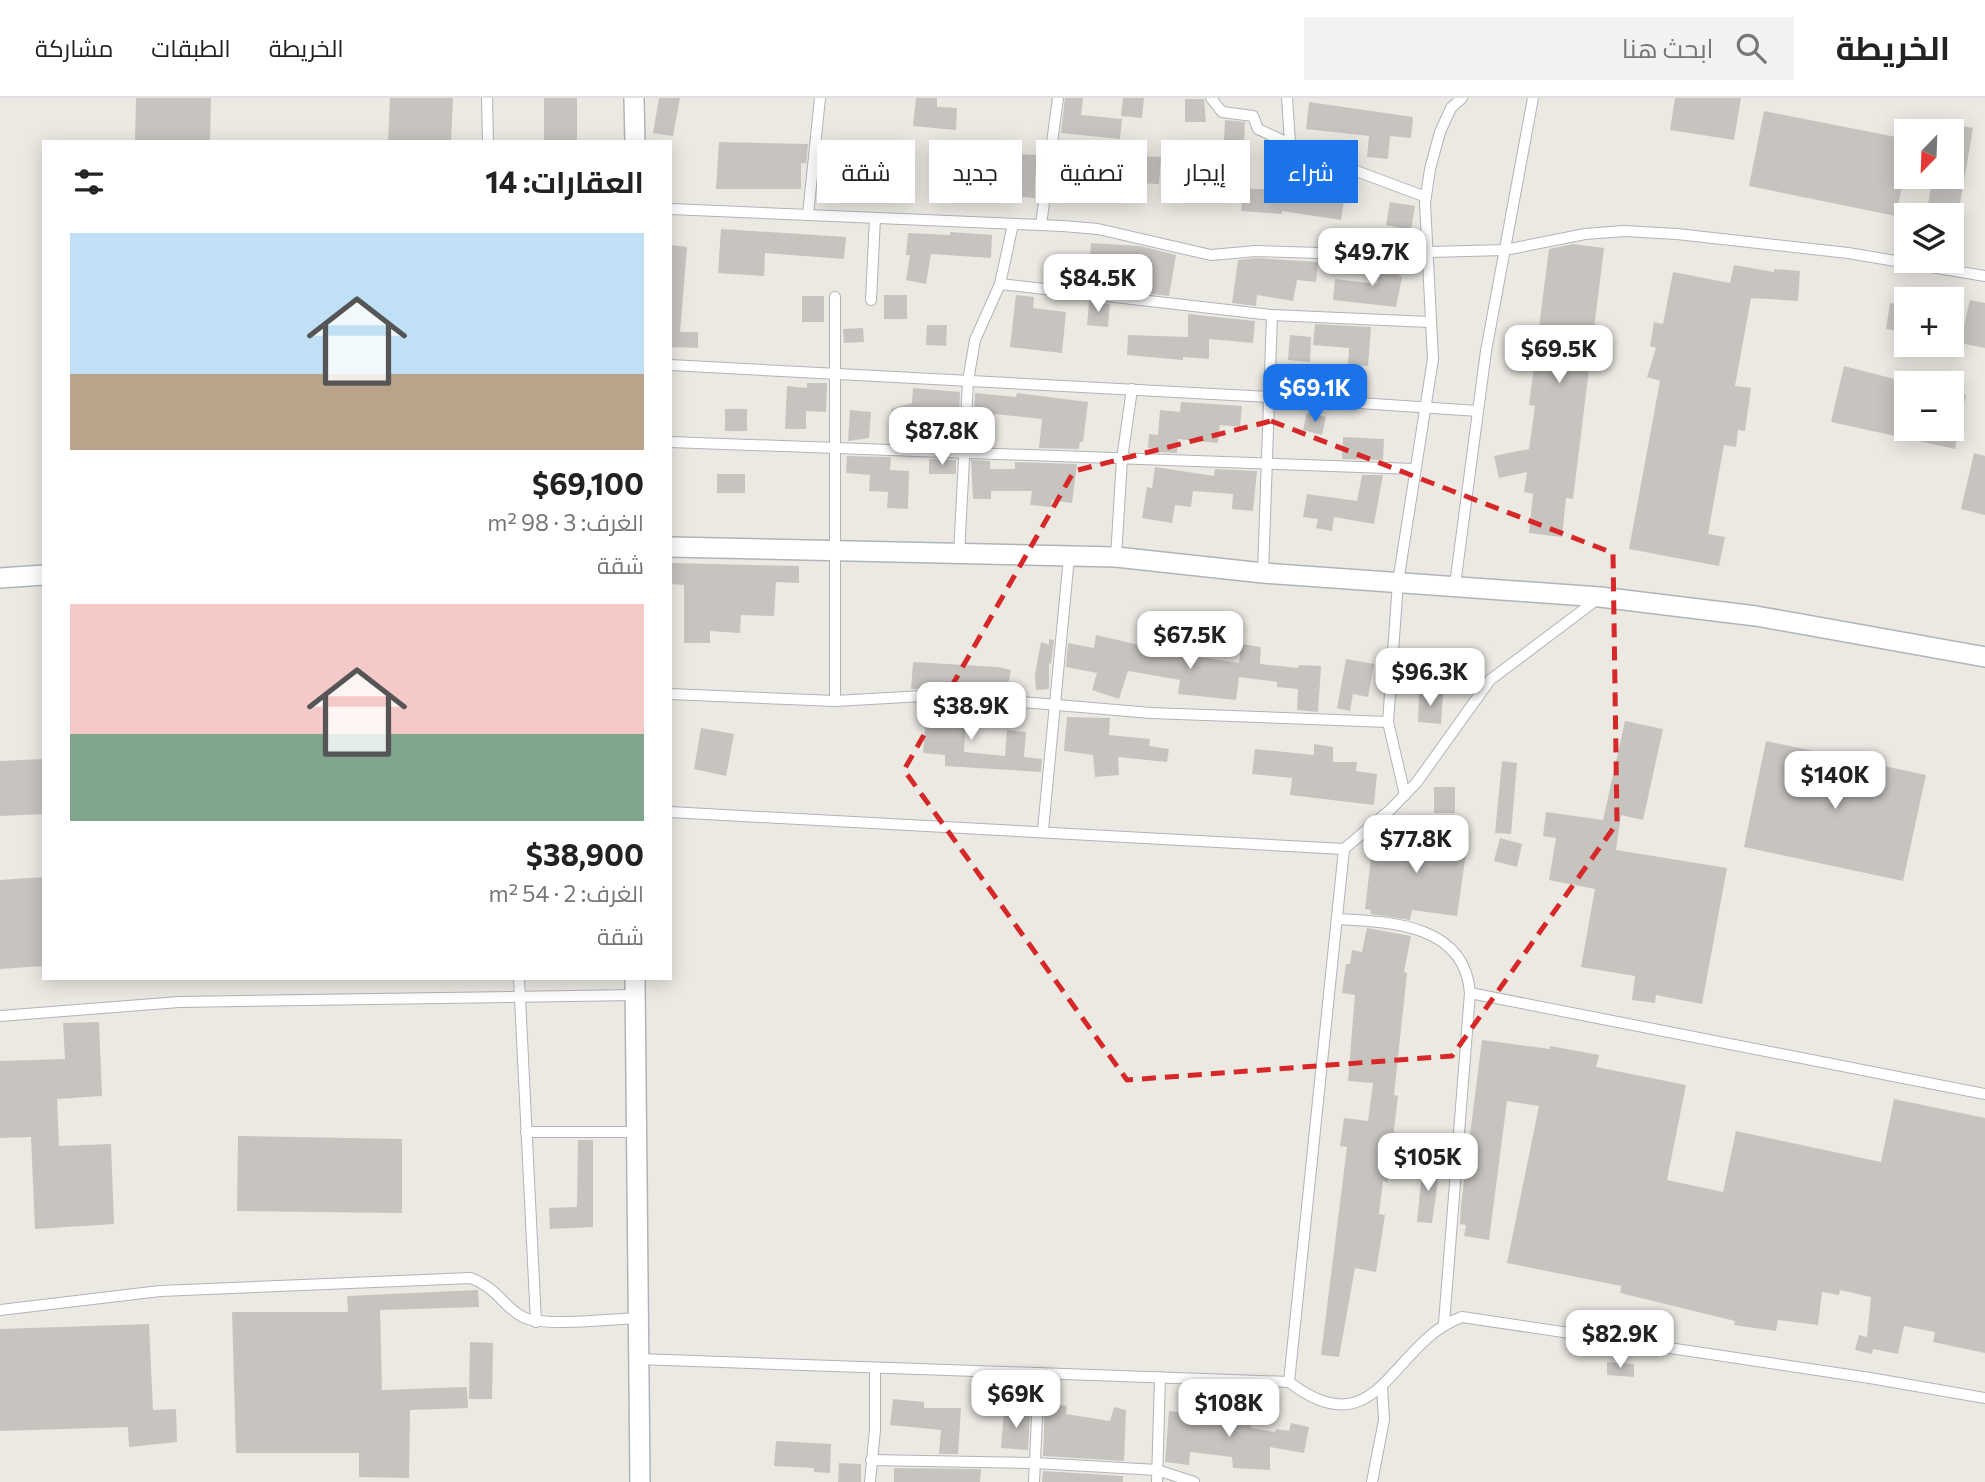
<!DOCTYPE html>
<html lang="ar">
<meta charset="utf-8">
<style>
:root{--surface:#fff;--page:#f2f2f2;--text:#222;--muted:#767676;--line:#e0e0e0;--accent:#1a73e8}
body{margin:0;font-family:Commissioner,Cairo,sans-serif;background:var(--page);color:var(--text);direction:rtl;height:100vh;display:flex;flex-direction:column;font-size:26px;white-space:nowrap}
*{box-sizing:border-box;margin:0}
p{font-size:23px;color:var(--muted)}
.icon{flex:none;width:38px;height:38px;fill:none;stroke:currentColor;stroke-width:2;stroke-linecap:round;stroke-linejoin:round}
.map{position:relative;flex:1;overflow:hidden;direction:ltr}
.side{position:absolute;left:42px;top:42px;width:630px;height:840px;display:flex;flex-direction:column;background:var(--surface);border-radius:0px;box-shadow:0 4px 18px #0003;direction:rtl}
.side>*{flex:none}
.guide{position:absolute;left:693px;top:42px;width:665px;height:63px;direction:rtl;display:flex;gap:14px}
.needle{width:46px;rotate:203deg}
.buttons{position:absolute;left:1894px;top:21px;display:grid;gap:14px}
.buttons a{display:grid;place-items:center;width:70px;height:70px;border-radius:0px;background:var(--surface);box-shadow:0 4px 18px #0003;font-size:35px}
.price{position:absolute;translate:-50% -60px;padding:0 16px;border-radius:14px;background:#fff;color:#222;font-size:23px;line-height:46px;filter:drop-shadow(0 2px 4px #0008)}
.price::after{content:'';position:absolute;left:50%;top:42px;width:21px;height:16px;margin-left:-10px;background:inherit;clip-path:polygon(0 0,100% 0,50% 100%)}
.price.on{background:var(--accent);color:#fff}
ul{padding:0;list-style:none}
li{display:grid;align-content:center;gap:14px;height:371px;padding:0 28px}
li span{display:grid;place-items:center;height:217px;border-radius:0px;color:#555}
li>.icon{margin-inline-start:auto}
span .icon{width:126px;height:126px;fill:#fffc;stroke-width:1}
li b{font-size:30px}
h2{display:flex;justify-content:space-between;align-items:center;height:84px;padding:0 28px;font-size:30px}
.pill{padding:0 24px;border-radius:0px;background:var(--surface);box-shadow:0 4px 18px #0003;font-size:24px;line-height:63px}
.pill.on{background:var(--accent);color:#fff}
header{display:flex;align-items:center;gap:42px;box-sizing:border-box;height:98px;padding:0 35px;background:var(--surface);border-bottom:2px solid var(--line)}
header strong{font-size:33px}
nav{display:flex;gap:38px;margin-inline-start:auto;font-size:24px}
.search{width:490px;height:63px;background:var(--page);display:flex;align-items:center;gap:18px;box-sizing:border-box;padding:0 24px;border-radius:0px;color:var(--muted);font-size:26px}
.map>svg:first-child{display:block}
.building{fill:#c7c4c0}
.lines{fill:none;stroke-linecap:round;stroke-linejoin:round}
.service-casing{stroke:#b0b4b7;stroke-width:12}
.minor-casing{stroke:#b0b4b7;stroke-width:22}
.service{stroke:#fff;stroke-width:10}
.minor{stroke:#fff;stroke-width:19}
.marked{fill:none;stroke:#d62828;stroke-width:5;stroke-dasharray:14 9;stroke-linejoin:round}
</style>
<header>
<strong>الخريطة</strong>
<div class="search"><svg class="icon" aria-label="search" viewBox="0 0 24 24"><circle cx="10" cy="10" r="6"/><path d="M15 15l6 6"/></svg>ابحث هنا</div>
<nav><a>الخريطة</a><a>الطبقات</a><a>مشاركة</a></nav>
</header>
<div class="map">
<svg width="1985" height="1384" viewBox="0 0 1985 1384">
<rect width="100%" height="100%" fill="#ece9e3"/>
<g class="building">
<path d="M136 0H211L210 44H135Z"/>
<path d="M390 0H453L451 44H388Z"/>
<rect x="544" y="0" width="33" height="44"/>
<path d="M659 0H680L673 38 653 35Z"/>
<path d="M916 0H937V9L957 10 956 32 913 28Z"/>
<path d="M1065 0H1083L1081 17 1122 21 1120 41 1061 35Z"/>
<path d="M1123 0H1144L1142 20 1121 18Z"/>
<path d="M1675 0H1741L1734 42 1670 32Z"/>
<path d="M1185 1H1204L1206 24H1185Z"/>
<path d="M1309 4 1413 19 1411 40 1390 38 1388 61 1367 59 1369 38 1306 31Z"/>
<path d="M1764 13 1906 41V69L1896 118 1749 88Z"/>
<path d="M1225 22 1245 24 1242 86 1222 85V81L1183 87 1181 65 1223 60Z"/>
<path d="M1951 26 1973 30 1958 117H1926L1933 79H1951Z"/>
<path d="M719 44 808 46 806 65H801V91H716Z"/>
<path d="M1016 56 1036 57V63L1042 64 1040 78 1035 77V100L932 91 933 69 954 70 953 74 1015 77Z"/>
<path d="M1139 58 1161 59 1159 86 1137 85Z"/>
<path d="M1057 66 1080 69 1078 82 1055 79Z"/>
<path d="M1306 71 1348 78 1341 122 1282 113V116L1241 113 1243 90 1303 94Z"/>
<path d="M1390 104 1415 108 1411 132 1386 127Z"/>
<path d="M721 131 846 139 844 161 765 155 764 178 718 175Z"/>
<path d="M950 134 992 137 991 160 931 156 926 186 906 182 910 157H906L908 135 950 137Z"/>
<path d="M1091 145 1140 148 1176 157 1169 198 1088 188Z"/>
<path d="M1573 146 1604 150 1573 401 1566 400 1562 439 1529 435 1533 396 1524 394 1527 374 1499 380 1494 358 1529 351 1535 308 1529 307 1549 151Z"/>
<path d="M670 147 687 149 680 234H698V250L670 249Z"/>
<path d="M1256 160 1318 164 1316 184 1297 182 1293 203 1257 197 1256 208 1232 205 1238 162Z"/>
<path d="M1381 164 1401 168 1399 178 1402 179 1396 209 1333 202 1335 181 1377 186Z"/>
<path d="M1734 167 1774 174V171L1800 173 1798 203 1751 200 1735 288 1751 290 1745 333 1738 332 1736 349 1724 347 1708 436 1725 439 1719 468 1629 451 1660 283 1647 279 1656 250 1650 248 1654 224 1663 226 1673 174 1730 185Z"/>
<rect x="884" y="197" width="23" height="24"/>
<path d="M1016 197 1034 199 1033 210 1066 214 1062 255 1010 249Z"/>
<rect x="802" y="198" width="22" height="26"/>
<path d="M1970 202 1985 205V250L1960 245Z"/>
<path d="M1089 204 1110 206 1108 229 1087 227Z"/>
<path d="M1890 205 1902 207 1898 233 1886 231Z"/>
<path d="M1188 216 1255 223 1253 245 1209 241V261L1183 259V262L1127 257 1128 237 1188 239Z"/>
<path d="M1315 226 1371 229 1368 268 1348 267 1349 250 1313 247Z"/>
<path d="M927 227H947L946 248 926 247Z"/>
<path d="M863 230 864 244 844 245 843 231Z"/>
<path d="M1290 237 1311 239 1310 264 1288 262Z"/>
<path d="M1844 268 1906 284V331H1951V294L1966 297 1955 351 1831 324Z"/>
<path d="M807 285H827L826 314 806 313V331H785L787 288 807 290Z"/>
<path d="M913 290 960 294 958 337 931 335 932 324 897 333 891 311 912 305Z"/>
<path d="M975 295 1016 299 1017 295 1088 304 1083 344H1080L1079 351 1039 350 1042 321 995 316 992 339 973 338Z"/>
<path d="M1181 304 1242 308 1240 329 1220 327 1218 345 1178 341 1177 355 1157 354 1158 351 1148 350 1149 336 1158 337 1160 312 1180 314Z"/>
<rect x="725" y="311" width="22" height="22"/>
<path d="M850 312 871 314 869 340 848 343Z"/>
<path d="M1307 315 1326 319 1322 337 1303 332Z"/>
<path d="M1343 339 1384 341 1383 362 1342 361Z"/>
<path d="M1974 355 1985 358V417L1961 411Z"/>
<path d="M847 358 891 359 890 372 909 373 908 411 887 410 888 394 869 393 870 377 846 375Z"/>
<path d="M929 361 956 362V376H929Z"/>
<path d="M971 362 990 363V371H1015V364L1077 366 1072 405 1052 402 1051 409 1030 407 1032 393H991V401H973Z"/>
<path d="M1155 369 1214 378 1215 371 1257 373 1253 413 1232 411 1233 396 1193 393 1191 409 1175 407 1172 425 1142 420 1147 389 1152 390Z"/>
<rect x="717" y="376" width="28" height="19"/>
<path d="M1362 377H1383L1374 426 1334 419 1332 433 1316 430 1318 421 1303 419 1307 396 1357 403Z"/>
<path d="M670 465 799 468V485L776 484 774 518 741 517 740 535 710 533V545H684V487L670 486Z"/>
<path d="M1096 537 1174 555 1239 565 1241 546 1261 549 1260 566 1298 570 1299 567 1321 568 1318 614 1297 612 1298 591 1277 589V584L1239 579 1236 602 1178 596 1180 582 1128 573 1119 601 1092 592 1097 575 1066 569 1068 545 1094 550Z"/>
<path d="M1049 541 1054 542 1051 566 1049 565V591L1036 592 1035 576 1041 544 1049 547Z"/>
<path d="M1346 561 1374 566 1368 599 1353 596 1350 613 1337 610Z"/>
<path d="M913 564 998 569 1011 572 1007 592 969 585 968 592 911 591Z"/>
<path d="M1419 595 1443 596 1441 626 1418 624Z"/>
<path d="M941 604 967 607 964 654 1005 658 1007 632 1026 634 1024 659 1042 661 1041 674 945 668V657L923 655 927 605Z"/>
<path d="M1067 619 1110 620 1109 637 1150 641 1149 648 1169 651 1167 664 1118 659 1119 677 1095 679 1093 657 1064 653Z"/>
<path d="M1625 623 1663 631 1643 722 1621 717 1616 752 1727 770 1702 906 1656 897 1655 905 1632 902 1635 878 1581 869 1595 791 1549 782 1556 740 1543 738 1546 714 1603 722Z"/>
<path d="M701 630 734 636 726 678 694 671Z"/>
<path d="M1766 643 1926 677 1903 783 1744 749Z"/>
<path d="M1314 646 1333 649V664H1357L1356 673 1377 676 1374 707 1290 697 1292 680 1252 676 1255 651 1314 657Z"/>
<path d="M44 661V716L0 718V663Z"/>
<path d="M1502 663 1517 665 1511 736 1495 735Z"/>
<rect x="1434" y="689" width="21" height="26"/>
<path d="M1444 731 1469 734 1457 818 1412 812 1410 822 1370 816 1371 812 1365 811 1374 735 1442 743Z"/>
<path d="M1500 740 1522 746 1517 769 1494 763Z"/>
<path d="M44 779V868L0 871V782Z"/>
<path d="M1367 830 1411 838 1404 874 1407 875 1394 997 1398 998 1388 1084 1383 1083 1379 1116 1385 1117 1376 1174 1355 1170 1339 1259 1321 1257 1347 1049 1340 1048 1344 1020 1368 1023 1373 985 1348 983 1355 897 1342 895 1346 866H1350L1352 852 1362 854Z"/>
<path d="M99 924 102 998 57 1001 59 1048 111 1046 114 1126 35 1131 31 1039 0 1040V963L65 961 63 925Z"/>
<path d="M1482 942 1550 951V948L1599 957 1596 969 1686 987 1667 1082 1723 1094 1736 1033 1881 1064 1894 1001 1985 1020V1255L1933 1244 1935 1234 1904 1228 1898 1256 1873 1251 1872 1256 1855 1252 1859 1237 1867 1239 1871 1199 1840 1192 1839 1197 1822 1194 1818 1227 1778 1222 1776 1233 1734 1227 1735 1223 1620 1195 1621 1188 1507 1165 1539 1008 1507 1003 1489 1142 1464 1138 1466 1127 1460 1126 1461 1107Z"/>
<path d="M238 1038 402 1041V1115L237 1113Z"/>
<path d="M578 1042H593V1129L550 1131 549 1110 577 1109Z"/>
<path d="M1423 1065 1440 1068 1432 1125 1417 1124Z"/>
<path d="M478 1192 479 1209 380 1212 382 1292 467 1289 468 1310 410 1312 409 1380 359 1379V1355H236L232 1214H348L347 1198Z"/>
<path d="M149 1226 153 1312 176 1311 177 1344 129 1349 128 1329 0 1333V1231Z"/>
<path d="M470 1244 493 1245 492 1301H469Z"/>
<path d="M1607 1264 1634 1266V1279L1607 1277Z"/>
<path d="M893 1301 924 1304V1310H961L958 1356H939L941 1332 890 1327Z"/>
<path d="M1045 1305 1067 1308 1066 1316 1110 1323 1114 1309 1126 1312 1124 1363 1043 1358Z"/>
<path d="M1004 1312 1030 1315 1028 1352 1001 1350Z"/>
<path d="M1169 1313 1215 1318V1314L1253 1316 1251 1330 1275 1334 1276 1331 1289 1333 1291 1325 1309 1329 1304 1355 1270 1349V1372L1233 1370 1232 1359 1190 1354 1189 1367 1165 1364Z"/>
<path d="M776 1343 831 1346 830 1375 814 1374V1370L774 1368Z"/>
<path d="M839 1365 861 1366V1384H838Z"/>
<path d="M894 1370 981 1371 980 1384H894Z"/>
<path d="M1043 1373 1123 1378V1384H1042Z"/>
</g>
<g class="lines">
<defs>
<g id="service">
<path d="M487 0 488 44"/>
<path d="M1211 0 1222 14 1253 18 1258 31 1316 58 1426 99"/>
<path d="M1287 0 1290 44"/>
<path d="M670 111 1063 128 1098 131 1211 157 1256 153 1354 156 1505 152 1585 136 1624 133 1677 136 1848 155 1985 178"/>
<path d="M808 117 820 0"/>
<path d="M1041 127 1058 0"/>
<path d="M1000 186 1272 217 1429 224"/>
<path d="M871 202 875 120"/>
<path d="M670 267 1269 299 1478 313"/>
<path d="M670 344 1414 371"/>
<path d="M959 457 968 283 975 242 1000 186 1013 126"/>
<path d="M1116 459 1122 361 1132 291"/>
<path d="M1263 475 1272 217"/>
<path d="M1455 487 1486 253 1533 0"/>
<path d="M670 596 835 603 941 597 1151 615 1388 624"/>
<path d="M835 603V199"/>
<path d="M1405 697 1388 624 1398 484 1433 261 1425 105 1430 71 1440 34 1451 10 1462 0"/>
<path d="M670 714 1344 751 1391 711 1417 684 1490 582 1599 500"/>
<path d="M1043 732 1069 459"/>
<path d="M1337 821C1391 824 1465 826 1470 895L1444 1225"/>
<path d="M519 880 536 1224"/>
<path d="M1470 895 1985 996"/>
<path d="M0 918 179 904 635 897"/>
<path d="M526 1034H636"/>
<path d="M0 1212 160 1193 471 1180C500 1192 502 1208 523 1219 542 1229 614 1221 639 1220"/>
<path d="M638 1261 1289 1284C1379 1353 1391 1244 1462 1219L1870 1280 1985 1300"/>
<path d="M1289 1284 1344 751"/>
<path d="M871 1362 1035 1365 1157 1372 1194 1384"/>
<path d="M870 1384 875 1332V1270"/>
<path d="M1034 1384 1039 1275"/>
<path d="M1157 1384 1160 1279"/>
<path d="M1372 1384 1384 1322 1382 1288"/>
</g>
<g id="minor">
<path d="M634 0 635 44"/>
<path d="M670 449 1116 459 1263 475 1600 499 1756 518 1985 559"/>
<path d="M0 480 44 477"/>
<path d="M635 880 640 1384"/>
</g>
</defs>
<use href="#service" class="service-casing"/>
<use href="#minor" class="minor-casing"/>
<use href="#service" class="service"/>
<use href="#minor" class="minor"/>
</g>
<path class="marked" d="M1271 323 1613 455 1617 725 1452 958 1127 982 904 672 1074 373Z"/>
</svg>
<div class="buttons">
<a><svg class="needle" viewBox="-14 -14 28 28"><path d="M0-13l5 13h-10z" fill="#e53935"/><path d="M0 13l5-13h-10z" fill="#767676"/></svg></a>
<a><svg class="icon" aria-label="layers" viewBox="0 0 24 24"><path d="M12 4l9 5-9 5-9-5zM3 14l9 5 9-5"/></svg></a>
<a>+</a>
<a>−</a>
</div>
<b class="price" style="left:1372px;top:190px">$49.7K</b>
<b class="price" style="left:1098px;top:216px">$84.5K</b>
<b class="price" style="left:1559px;top:287px">$69.5K</b>
<b class="price on" style="left:1315px;top:326px">$69.1K</b>
<b class="price" style="left:942px;top:369px">$87.8K</b>
<b class="price" style="left:1190px;top:573px">$67.5K</b>
<b class="price" style="left:1430px;top:610px">$96.3K</b>
<b class="price" style="left:971px;top:644px">$38.9K</b>
<b class="price" style="left:1835px;top:713px">$140K</b>
<b class="price" style="left:1416px;top:777px">$77.8K</b>
<b class="price" style="left:1428px;top:1095px">$105K</b>
<b class="price" style="left:1620px;top:1272px">$82.9K</b>
<b class="price" style="left:1016px;top:1332px">$69K</b>
<b class="price" style="left:1229px;top:1341px">$108K</b>
<div class="guide">
<a class="pill on">شراء</a>
<a class="pill">إيجار</a>
<a class="pill">تصفية</a>
<a class="pill">جديد</a>
<a class="pill">شقة</a>
</div>
<section class="side">
<h2>العقارات: 14<svg class="icon" aria-label="filters" viewBox="0 0 24 24"><path d="M4 7h16M4 17h16"/><circle cx="9" cy="7" r="2"/><circle cx="15" cy="17" r="2"/></svg></h2>
<ul>
<li><span style="background:linear-gradient(#bfe0f5 65%,#b9a48a 0)"><svg class="icon" aria-label="home" viewBox="0 0 24 24"><path d="M3 11l9-7 9 7M6 9v11h12V9"/></svg></span><div><b>$69,100</b><p>الغرف: 3 · 98 m²</p><p>شقة</p></div></li>
<li><span style="background:linear-gradient(#f6c9c9 60%,#7fa58c 0)"><svg class="icon" aria-label="home" viewBox="0 0 24 24"><path d="M3 11l9-7 9 7M6 9v11h12V9"/></svg></span><div><b>$38,900</b><p>الغرف: 2 · 54 m²</p><p>شقة</p></div></li>
</ul>
</section>
</div>
